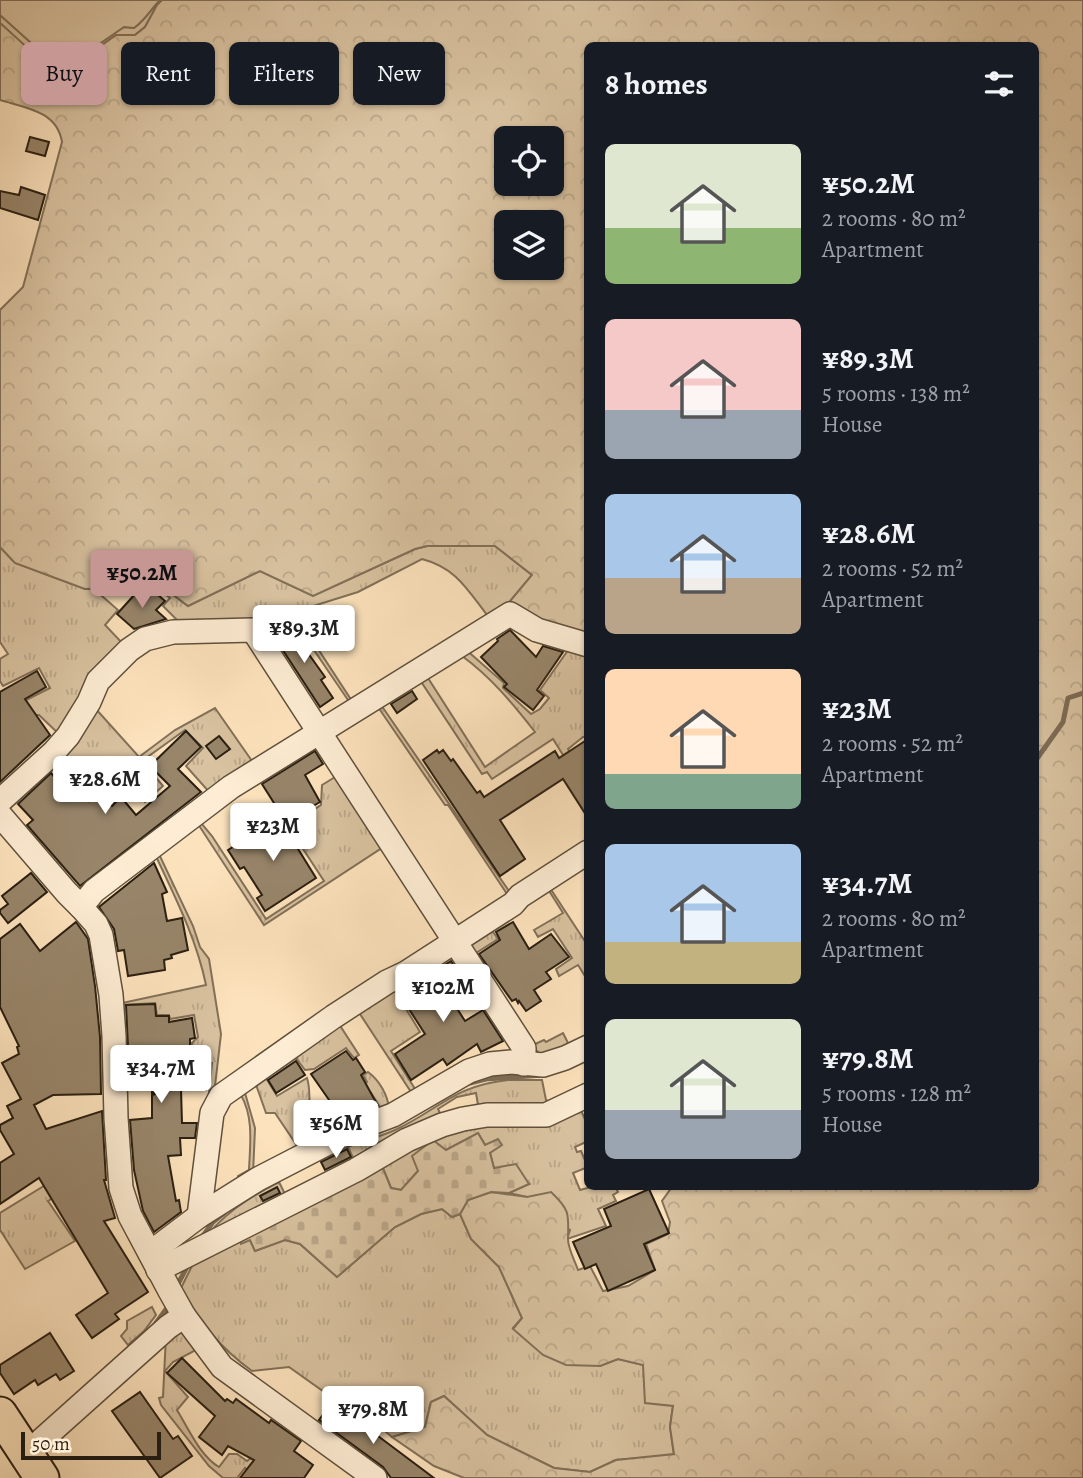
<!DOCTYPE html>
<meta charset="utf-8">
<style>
:root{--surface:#171b24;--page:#242831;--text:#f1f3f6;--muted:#9ea1a6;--accent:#c59692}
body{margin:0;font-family:Alegreya,serif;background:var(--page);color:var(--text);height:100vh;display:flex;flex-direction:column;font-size:26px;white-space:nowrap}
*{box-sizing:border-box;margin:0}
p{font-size:23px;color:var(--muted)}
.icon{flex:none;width:38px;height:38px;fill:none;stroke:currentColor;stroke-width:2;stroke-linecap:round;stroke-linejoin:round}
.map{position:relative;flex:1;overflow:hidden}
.sheet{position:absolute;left:584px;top:42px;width:455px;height:1148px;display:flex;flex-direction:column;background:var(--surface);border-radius:10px;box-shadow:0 2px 5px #0004}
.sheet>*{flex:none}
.guide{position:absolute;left:21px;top:42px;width:458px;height:63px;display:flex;gap:14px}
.fabs{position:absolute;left:494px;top:126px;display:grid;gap:14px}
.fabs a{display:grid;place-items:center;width:70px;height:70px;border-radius:10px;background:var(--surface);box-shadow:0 2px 5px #0004;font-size:35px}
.scale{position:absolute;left:21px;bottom:18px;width:140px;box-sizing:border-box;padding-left:7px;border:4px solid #2a1f11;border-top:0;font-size:19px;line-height:24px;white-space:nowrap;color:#2a1f11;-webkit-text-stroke:5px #feedd4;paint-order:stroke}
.price{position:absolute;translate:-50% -60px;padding:0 16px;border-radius:7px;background:#fff;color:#222;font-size:23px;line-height:46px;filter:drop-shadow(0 2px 4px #0008)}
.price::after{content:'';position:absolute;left:50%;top:42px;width:21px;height:16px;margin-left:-10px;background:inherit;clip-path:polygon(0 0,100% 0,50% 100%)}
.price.selected{background:var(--accent);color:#111}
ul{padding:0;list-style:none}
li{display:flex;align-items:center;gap:21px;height:175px;padding:0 21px}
li span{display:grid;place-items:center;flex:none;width:196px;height:140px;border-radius:10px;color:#555}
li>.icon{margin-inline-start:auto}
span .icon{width:84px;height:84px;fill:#fffc;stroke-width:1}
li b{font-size:30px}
h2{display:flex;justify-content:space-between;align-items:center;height:84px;padding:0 21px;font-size:30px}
.chip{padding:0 24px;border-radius:10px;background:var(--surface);box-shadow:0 2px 5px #0004;font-size:24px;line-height:63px}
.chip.selected{background:var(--accent);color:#111}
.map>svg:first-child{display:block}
.grass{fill:url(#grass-tufts);stroke:#827058;stroke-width:2;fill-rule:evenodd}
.forest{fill:url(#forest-crowns);stroke:#827058;stroke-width:2;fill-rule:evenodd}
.cemetery{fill:url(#cemetery-stones);stroke:#827058;stroke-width:2}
.pitch{fill:#d9c2a0;stroke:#827058;stroke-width:2}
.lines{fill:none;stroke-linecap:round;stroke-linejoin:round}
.stream{stroke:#7d6c55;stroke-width:5}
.building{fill:#98856a;stroke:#2a1f11;stroke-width:2}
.minor-casing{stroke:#5f503c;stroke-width:26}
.highway-casing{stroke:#2a1f11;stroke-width:37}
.minor{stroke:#feedd4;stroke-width:23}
.highway{stroke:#fde3bd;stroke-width:33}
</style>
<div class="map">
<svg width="1083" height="1478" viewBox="0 0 1083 1478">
<defs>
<pattern id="grass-tufts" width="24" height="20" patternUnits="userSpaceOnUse" patternTransform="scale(1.75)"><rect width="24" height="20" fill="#d9c2a0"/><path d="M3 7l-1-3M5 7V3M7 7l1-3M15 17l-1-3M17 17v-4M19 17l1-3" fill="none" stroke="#baa689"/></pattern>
<pattern id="forest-crowns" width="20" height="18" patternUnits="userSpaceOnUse" patternTransform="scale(1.75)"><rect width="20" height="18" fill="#d9c2a0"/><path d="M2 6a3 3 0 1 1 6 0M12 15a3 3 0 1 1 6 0" fill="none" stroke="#baa689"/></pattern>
<pattern id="cemetery-stones" width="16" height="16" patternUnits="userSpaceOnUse" patternTransform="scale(1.75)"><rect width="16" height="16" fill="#d9c2a0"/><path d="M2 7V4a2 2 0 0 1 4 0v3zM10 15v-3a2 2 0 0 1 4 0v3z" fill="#baa689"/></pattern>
</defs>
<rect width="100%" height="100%" fill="#fde3bd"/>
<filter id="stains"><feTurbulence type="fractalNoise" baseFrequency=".00286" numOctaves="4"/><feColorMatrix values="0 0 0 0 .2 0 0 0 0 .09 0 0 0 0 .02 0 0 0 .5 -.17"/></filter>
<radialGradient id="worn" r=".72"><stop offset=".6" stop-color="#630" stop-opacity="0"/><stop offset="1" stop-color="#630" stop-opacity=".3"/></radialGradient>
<g class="grass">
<path d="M160 0H162L157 5 145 27 135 35H116L74 65 53 72 0 23V15L59 68 124 27 134 28C147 18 150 10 160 0Z"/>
<path d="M427 546H495L532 575 506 606 352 706 286 609 248 623 184 627 163 606 170 598 149 582 155 581 188 606 260 571 313 596 415 549ZM422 559C456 568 467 589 487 615L352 701 294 612 358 592Z"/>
<path d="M0 547 15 563 85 589H94L118 610 105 625 127 648 62 737 39 715H33L24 701 50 688 39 668 3 686 0 681V659L8 654 0 642Z"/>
<path d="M240 634 250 638 310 730 306 735 210 793 186 766 203 748 185 730 142 761 163 786 145 802 132 787 120 797 105 781 90 794 56 756C76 733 87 709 102 684 133 629 187 638 240 634ZM238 638 247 642 304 729 303 733 252 761 215 708 175 730 139 757 95 708C107 682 129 648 160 643 185 639 212 641 238 638Z"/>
<path d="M571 646 588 649V737H583L568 749 587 779 588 795 553 739 492 779 487 772 482 774 418 677 464 648 504 683 503 688 531 714 540 709 549 698 540 690ZM462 656C491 677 513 704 535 732L485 767 428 678Z"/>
<path d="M379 702 511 894 459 933 327 736ZM378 707 445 805H448L507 894 458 928 330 737Z"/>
<path d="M340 774 447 936 208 1102 212 1063 185 1067 166 1062 192 1061V1043L198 1037 194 1015 170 1019 169 1015H157L155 1003 122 1005V1003L206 985C196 937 174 895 153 850L197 818 212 836 266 919 324 881 275 806 288 798 301 818 321 805 322 785ZM198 824 264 925 382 848 439 936V940L220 1087 215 1086 221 1034 209 959 200 947 193 926 158 852Z"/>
<path d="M546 886 550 888 588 946V981L578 965 559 976 556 969 572 958 553 929 538 937 534 930 563 913Z"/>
<path d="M488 925 498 939 476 953 466 939Z"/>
<path d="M394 984 405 1001 403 1004 420 1032 391 1051 417 1092 413 1095 358 1011 339 1024 359 1055 354 1058 346 1048 314 1069 305 1070 296 1058 266 1078 277 1096 307 1078C311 1090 308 1101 311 1114L309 1116 311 1122 307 1124 309 1128 302 1132 310 1146 303 1150 296 1144 275 1113H266L254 1079Z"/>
<path d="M563 1033 568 1043 564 1050 542 1056 534 1048 535 1044 544 1040 546 1042Z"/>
<path d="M368 1072C379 1080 388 1095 389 1109L382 1110 371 1093 360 1100 369 1115 352 1125 340 1101 367 1082 363 1075Z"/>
<path d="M508 1080H542L546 1100 556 1105 479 1111 476 1093 457 1097 438 1109 443 1119 356 1164 348 1147C363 1140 380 1137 395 1130 440 1109 453 1086 508 1080Z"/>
<path d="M243 1086 255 1128 253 1174 208 1201 215 1117ZM241 1095C254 1118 250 1145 249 1170L238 1176V1180L211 1196 222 1114 228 1105Z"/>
<path d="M579 1106 588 1126V1141L575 1147 577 1152 581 1151 588 1167 573 1173 580 1190 591 1187H615L618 1192 613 1195 616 1201 598 1209 606 1226 567 1239 570 1230 527 1197 509 1193 529 1184 494 1168 490 1153 478 1133 446 1150 418 1171 401 1190 391 1188 380 1161 443 1129Z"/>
<path d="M279 1182 288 1200 201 1243C222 1215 247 1198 279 1182Z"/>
<path d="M47 1184 68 1189 48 1201 75 1241 25 1269 0 1230V1213Z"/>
<path d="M442 1209 452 1217 460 1214 471 1239 499 1267 522 1318 513 1328 600 1366 618 1359 643 1365 673 1406 670 1427 674 1455 616 1460 590 1472 554 1468 487 1435 444 1396 431 1402 425 1427 392 1437 370 1419 351 1411 289 1367 252 1371C219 1347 202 1324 180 1290L198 1254 238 1235 250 1240 255 1251 285 1240 300 1244 337 1277 395 1227 421 1214Z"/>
<path d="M152 1307 156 1315 144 1331 128 1345 121 1336 127 1329V1321Z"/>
<path d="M182 1331 196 1350 173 1362 165 1371 188 1397 177 1410C188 1428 200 1456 219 1467L229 1454H237L247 1461 251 1458 260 1459 258 1478 245 1468 237 1478H223L209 1466 161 1405 159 1398 163 1397 166 1336Z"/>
</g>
<path class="forest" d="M162 0H1083V1478H464L434 1466 392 1437 425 1427 431 1402 444 1396 487 1435 554 1468 590 1472 616 1460 674 1454 670 1427 673 1406 645 1403 643 1365 618 1359 600 1366 566 1365 543 1355 513 1329 522 1318 499 1267 471 1239 460 1214 468 1200 491 1192 527 1197 551 1192C569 1209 569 1213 568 1237 567 1247 575 1261 578 1270L590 1266 603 1291 628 1286 655 1270 646 1244 668 1234 670 1222 662 1201 672 1187 1036 1186V46H588V640L506 606 532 575 495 546H427L415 549 313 596 260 571 188 606 155 581 122 588 85 589 15 563 0 547V310L23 287 62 142C57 111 26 108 0 100V23L53 71 74 65 116 35H135L145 27 157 5ZM506 138H551V184H506ZM506 222H551V268H506Z"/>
<path class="cemetery" d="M478 1133 485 1145 498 1139 502 1145 490 1153 494 1168 516 1164 529 1184 509 1193 491 1192 468 1200 460 1214 452 1217 442 1209 421 1214 395 1227 337 1277 300 1244 285 1240 255 1251 250 1240 241 1244 238 1235 380 1161 391 1188 401 1190 418 1171 412 1156 433 1140 446 1150Z"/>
<path class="pitch" d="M0 0H160C150 10 147 18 134 28L124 27 73 62 59 68 0 15Z"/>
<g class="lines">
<g class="stream">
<path d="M1036 760 1063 722 1068 698 1083 693"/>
<path d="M470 1083 486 1079 543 1075"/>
<path d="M200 1240 213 1222 224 1213"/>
<path d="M178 1284 189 1263"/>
<path d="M156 1323 167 1308"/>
</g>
</g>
<g class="building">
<path d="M30 137 49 142 45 156 26 151Z"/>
<path d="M21 187 45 195 38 220 0 208V191L19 195Z"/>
<path d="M150 588 165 601 156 610 166 619 134 629 117 614 137 592 143 597Z"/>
<path d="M288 625 325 677 321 680 333 698 320 707 273 635Z"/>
<path d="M510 630 536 657 543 646 563 652 537 690 544 696 533 710 504 687 507 684 481 657 498 641 497 639Z"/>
<path d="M37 671 46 687 25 699 50 735 0 782V692Z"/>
<path d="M412 691 417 699 397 713 391 704Z"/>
<path d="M186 731 201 747 178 769 201 792 80 886 27 825 33 820 18 804 51 773 66 790 74 783 89 801 100 792 112 806 121 797 136 815 170 786 150 766Z"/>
<path d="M219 736 230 749 216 759 206 746Z"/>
<path d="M588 739V818L563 779 500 820 525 859 500 876 423 760 437 750 439 753 443 750 451 761 453 759 477 793 480 791 484 797 555 751 559 758Z"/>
<path d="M315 751 323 764 305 775 320 802 286 822 262 784Z"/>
<path d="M277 815 316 878 265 911 257 898 262 895 244 867 240 869 228 850 255 833 253 831Z"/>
<path d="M154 863 167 892 162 894 167 921 182 918 188 950 171 955 172 958 164 960 165 970 128 976 124 950 118 951 114 929 99 907Z"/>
<path d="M31 873 47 892 8 923 0 913V910L8 904 2 896Z"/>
<path d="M76 922 88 939 95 986 100 1037 101 1094 53 1095 34 1105 46 1129 102 1111 106 1180H104L115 1218 104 1221 148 1292 115 1314 119 1319 92 1338 76 1315 108 1293 39 1178 0 1204V1163L14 1154 0 1130V1125L13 1118 7 1106 21 1099 2 1063 19 1054 17 1047 19 1046 0 1007V939L20 924 40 951Z"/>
<path d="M513 922 529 949 551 934 569 957 546 972 551 979 534 990 541 1001 526 1011 519 1001 518 1003 516 999 512 1001 479 954 500 940 496 932Z"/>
<path d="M451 961 466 985 449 996 465 1021 483 1010 503 1041 481 1052 477 1044 447 1065 443 1059 411 1080 395 1054 425 1034 407 1006 418 998 410 986Z"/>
<path d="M155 1004 156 1016H169V1022L192 1018 195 1038 190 1039V1069L207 1070 206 1090 181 1089 182 1123H197L195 1138H180L181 1155 168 1156 176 1201 179 1200 181 1212 154 1232 143 1211 134 1170 130 1120 152 1118V1095L159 1093H152V1066L129 1067 126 1005Z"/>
<path d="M346 1051 353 1060 356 1058 365 1072 361 1075 378 1106 347 1118 306 1138 303 1133 315 1126 311 1118 334 1107 311 1074Z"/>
<path d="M296 1061 305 1075 276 1093 268 1080Z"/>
<path d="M347 1149 351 1157 325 1170 321 1162Z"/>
<path d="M277 1187 280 1193 263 1201 260 1196Z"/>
<path d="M649 1189 669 1233 644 1244 655 1270 608 1291 596 1264 585 1269 573 1242 611 1226 604 1209Z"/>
<path d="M50 1333 74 1371 60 1380 56 1374 38 1385 35 1380 14 1394 0 1373V1365Z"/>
<path d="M182 1358 225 1401 227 1399 233 1403 236 1399 269 1423 271 1420 301 1441 294 1451 313 1465 304 1478H240L254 1460 228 1446 222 1455 199 1437 215 1416 167 1373Z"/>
<path d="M140 1392 173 1439 178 1436 192 1456 160 1478 112 1411Z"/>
<path d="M330 1405 372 1435 374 1433 434 1478H391L383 1467 319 1420Z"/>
</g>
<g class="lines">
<defs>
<g id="minor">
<path d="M0 801 53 753 68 736 89 702 98 681 129 650 145 639 173 632 253 630 524 1048V1064"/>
<path d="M0 815 67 893 81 907 96 924 101 935 111 995 114 1036 116 1118 121 1188 130 1216 170 1291 184 1316 222 1367 375 1478"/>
<path d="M81 907 94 891 231 787 510 614 537 630 588 645"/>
<path d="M199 1216 212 1113 221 1096 333 1017 387 982 406 973 513 904 520 896 588 852"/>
<path d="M150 1253 199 1216 258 1179 353 1130 393 1115 469 1071 490 1064 511 1062 543 1065 565 1058 588 1047"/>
<path d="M158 1270 356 1170 407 1140 442 1125 463 1119 487 1115H546L588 1095"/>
<path d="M26 1454 168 1327 184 1316"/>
</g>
<path id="highway" d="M0 1414 42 1478"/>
</defs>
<use href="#minor" class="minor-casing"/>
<use href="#highway" class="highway-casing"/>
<use href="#minor" class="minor"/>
<use href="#highway" class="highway"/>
</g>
<rect width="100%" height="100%" filter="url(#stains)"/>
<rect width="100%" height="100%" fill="url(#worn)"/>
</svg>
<div class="fabs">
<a><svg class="icon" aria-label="locate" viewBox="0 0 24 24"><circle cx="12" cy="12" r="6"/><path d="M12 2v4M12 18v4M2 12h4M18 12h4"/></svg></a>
<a><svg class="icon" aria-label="layers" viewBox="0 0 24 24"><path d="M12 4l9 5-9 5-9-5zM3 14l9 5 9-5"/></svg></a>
</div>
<div class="scale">50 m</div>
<b class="price selected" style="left:142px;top:610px">¥50.2M</b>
<b class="price" style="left:304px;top:665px">¥89.3M</b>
<b class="price" style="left:105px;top:816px">¥28.6M</b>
<b class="price" style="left:273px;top:863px">¥23M</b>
<b class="price" style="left:443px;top:1024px">¥102M</b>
<b class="price" style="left:161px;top:1105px">¥34.7M</b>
<b class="price" style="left:336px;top:1160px">¥56M</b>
<b class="price" style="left:373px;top:1446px">¥79.8M</b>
<div class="guide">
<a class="chip selected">Buy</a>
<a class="chip">Rent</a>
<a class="chip">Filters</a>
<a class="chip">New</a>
</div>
<section class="sheet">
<h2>8 homes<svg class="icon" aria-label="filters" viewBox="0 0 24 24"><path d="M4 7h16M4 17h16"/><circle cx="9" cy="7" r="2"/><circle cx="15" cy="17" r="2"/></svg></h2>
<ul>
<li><span style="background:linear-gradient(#dfe7d0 60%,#8fb573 0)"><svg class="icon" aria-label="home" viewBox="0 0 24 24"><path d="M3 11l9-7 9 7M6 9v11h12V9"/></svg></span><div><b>¥50.2M</b><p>2 rooms · 80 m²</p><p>Apartment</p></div></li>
<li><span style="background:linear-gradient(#f6c9c9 65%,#9aa5b1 0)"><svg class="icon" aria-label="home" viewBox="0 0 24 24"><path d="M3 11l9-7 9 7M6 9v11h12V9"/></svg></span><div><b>¥89.3M</b><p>5 rooms · 138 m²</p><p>House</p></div></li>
<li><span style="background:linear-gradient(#a9c7e8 60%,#b9a48a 0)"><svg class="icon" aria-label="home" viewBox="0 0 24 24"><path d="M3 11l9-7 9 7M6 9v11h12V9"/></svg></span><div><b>¥28.6M</b><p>2 rooms · 52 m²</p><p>Apartment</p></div></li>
<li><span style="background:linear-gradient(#ffd9b3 75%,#7fa58c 0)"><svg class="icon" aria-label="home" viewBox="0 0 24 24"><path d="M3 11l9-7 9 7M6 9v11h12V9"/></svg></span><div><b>¥23M</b><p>2 rooms · 52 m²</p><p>Apartment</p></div></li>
<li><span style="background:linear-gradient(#a9c7e8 70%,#c2b280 0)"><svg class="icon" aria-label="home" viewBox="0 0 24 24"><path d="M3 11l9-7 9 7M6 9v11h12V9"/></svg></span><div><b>¥34.7M</b><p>2 rooms · 80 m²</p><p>Apartment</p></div></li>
<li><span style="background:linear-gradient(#dfe7d0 65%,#9aa5b1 0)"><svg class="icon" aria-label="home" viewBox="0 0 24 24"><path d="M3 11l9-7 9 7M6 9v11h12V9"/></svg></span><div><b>¥79.8M</b><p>5 rooms · 128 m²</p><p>House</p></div></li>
</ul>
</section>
</div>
